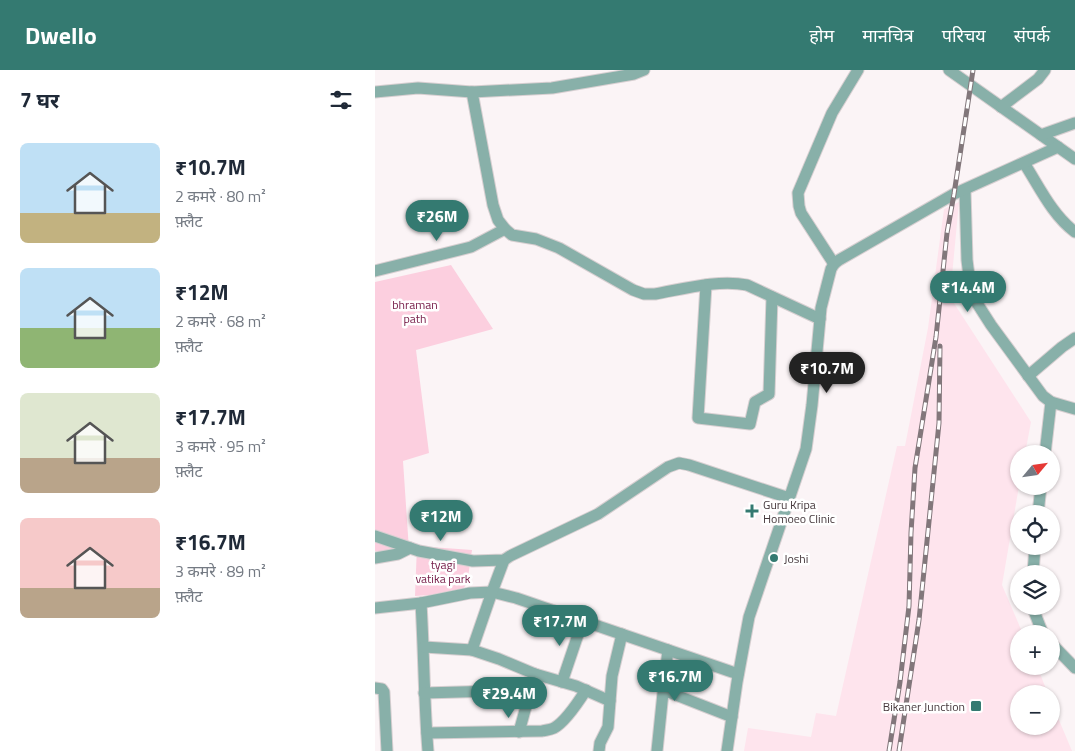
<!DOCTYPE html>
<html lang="hi">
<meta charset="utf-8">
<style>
:root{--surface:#fff;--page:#f2f2f3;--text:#1f2937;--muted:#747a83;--accent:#347a71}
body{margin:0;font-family:"Titillium Web","Noto Sans Devanagari",sans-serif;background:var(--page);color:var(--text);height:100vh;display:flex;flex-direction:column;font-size:19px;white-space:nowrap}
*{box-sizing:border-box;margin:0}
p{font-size:16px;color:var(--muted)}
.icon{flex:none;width:28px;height:28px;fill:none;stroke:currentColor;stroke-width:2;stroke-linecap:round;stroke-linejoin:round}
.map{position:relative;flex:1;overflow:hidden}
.side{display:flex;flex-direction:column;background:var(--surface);width:375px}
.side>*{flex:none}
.needle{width:32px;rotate:61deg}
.buttons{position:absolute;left:635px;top:375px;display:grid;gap:10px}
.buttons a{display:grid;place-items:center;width:50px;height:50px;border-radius:50%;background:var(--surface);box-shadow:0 1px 4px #0004;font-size:25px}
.price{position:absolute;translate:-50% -42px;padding:0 11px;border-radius:18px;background:var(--accent);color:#fff;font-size:16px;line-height:32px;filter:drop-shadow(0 1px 2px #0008)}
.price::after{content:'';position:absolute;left:50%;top:30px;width:15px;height:11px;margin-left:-8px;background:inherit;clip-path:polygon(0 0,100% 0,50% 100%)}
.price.selected{background:#222;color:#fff}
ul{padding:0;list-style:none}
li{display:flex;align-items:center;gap:15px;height:125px;padding:0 20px}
li span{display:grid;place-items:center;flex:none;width:140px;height:100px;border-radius:8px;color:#555}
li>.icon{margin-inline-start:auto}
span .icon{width:60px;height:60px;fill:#fffc;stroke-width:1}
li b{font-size:21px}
h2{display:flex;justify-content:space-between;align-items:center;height:60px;padding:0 20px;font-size:21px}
header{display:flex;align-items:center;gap:30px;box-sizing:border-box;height:70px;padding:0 25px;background:var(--accent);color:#fff}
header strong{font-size:24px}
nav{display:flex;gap:28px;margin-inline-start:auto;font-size:18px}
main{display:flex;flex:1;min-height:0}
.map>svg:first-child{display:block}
.built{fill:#fee4ed}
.green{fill:#fccfdf}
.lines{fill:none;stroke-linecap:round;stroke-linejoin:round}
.minor-casing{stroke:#d7cfd1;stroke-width:13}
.minor{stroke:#88b0a9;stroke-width:11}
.rail-casing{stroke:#82777b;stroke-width:5}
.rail{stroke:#fff;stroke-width:3;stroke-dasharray:9;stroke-linecap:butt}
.poi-dot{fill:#347a71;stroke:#fff;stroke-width:2}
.labels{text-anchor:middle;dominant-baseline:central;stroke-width:5;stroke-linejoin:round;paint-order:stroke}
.park-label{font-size:12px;fill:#78204b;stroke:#fff}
.poi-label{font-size:12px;fill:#46393d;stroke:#fff;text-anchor:start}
</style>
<header>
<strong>Dwello</strong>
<nav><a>होम</a><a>मानचित्र</a><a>परिचय</a><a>संपर्क</a></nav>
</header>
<main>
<section class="side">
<h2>7 घर<svg class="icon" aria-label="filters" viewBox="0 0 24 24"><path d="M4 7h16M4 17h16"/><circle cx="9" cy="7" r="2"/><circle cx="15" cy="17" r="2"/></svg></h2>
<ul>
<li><span style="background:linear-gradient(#bfe0f5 70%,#c2b280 0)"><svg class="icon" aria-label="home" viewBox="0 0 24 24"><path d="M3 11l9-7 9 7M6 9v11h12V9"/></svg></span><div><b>₹10.7M</b><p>2 कमरे · 80 m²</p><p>फ़्लैट</p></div></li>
<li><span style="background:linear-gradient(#bfe0f5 60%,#8fb573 0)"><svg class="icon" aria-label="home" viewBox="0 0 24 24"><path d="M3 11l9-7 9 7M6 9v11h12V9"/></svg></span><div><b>₹12M</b><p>2 कमरे · 68 m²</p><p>फ़्लैट</p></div></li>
<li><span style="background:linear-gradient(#dfe7d0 65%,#b9a48a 0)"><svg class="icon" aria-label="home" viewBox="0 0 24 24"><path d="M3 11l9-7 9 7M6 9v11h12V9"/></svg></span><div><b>₹17.7M</b><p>3 कमरे · 95 m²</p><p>फ़्लैट</p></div></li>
<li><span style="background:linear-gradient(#f6c9c9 70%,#b9a48a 0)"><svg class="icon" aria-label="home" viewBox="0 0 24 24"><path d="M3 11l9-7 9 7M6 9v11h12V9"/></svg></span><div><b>₹16.7M</b><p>3 कमरे · 89 m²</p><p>फ़्लैट</p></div></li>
</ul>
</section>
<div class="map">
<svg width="700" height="681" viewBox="0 0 700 681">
<rect width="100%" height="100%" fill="#fbf4f6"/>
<path class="built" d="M584 132 575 227 656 352 650 384H644V416L627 515 648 564H644V596H662L673 624H644V656H676V631L697 681H369L373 658 436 667 441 643 461 646 522 376H530L553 258 569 139Z"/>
<g class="green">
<path d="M76 195 118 259 41 280 54 383 28 391 34 480 28 481H0V212Z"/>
<path d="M42 476 97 480 92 514 84 523 40 526Z"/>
</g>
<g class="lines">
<defs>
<g id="minor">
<path d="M574 0 700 89"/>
<path d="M0 22 43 18 97 22 177 18 259 4 269 0"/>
<path d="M97 22 118 135 123 150 130 159 137 165 161 169 184 178 258 220 269 224H280C308 219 344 209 372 215L445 249"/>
<path d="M626 37 663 9 670 0"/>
<path d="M666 65 700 53"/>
<path d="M649 93C664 116 677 145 700 162"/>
<path d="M590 120 592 190 595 214 600 230 616 255 668 326 676 332 700 339"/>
<path d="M459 194 426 143 424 136 423 123 457 43 483 0"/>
<path d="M0 201 96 177 130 159"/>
<path d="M331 215 323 348 375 354 380 332 394 324 397 227"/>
<path d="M653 306 687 277 700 268"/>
<path d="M670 384 676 332"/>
<path d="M663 444 666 416"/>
<path d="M0 466 44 481 98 491 129 490 135 486 223 444 293 397 304 393 314 395 414 428"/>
<path d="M0 488 23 484 35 478"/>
<path d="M658 504 660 476"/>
<path d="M46 533 95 523 117 522 141 528 363 604"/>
<path d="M657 536 668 564"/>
<path d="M0 538 46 533C49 583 49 632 53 681"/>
<path d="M676 573 700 598"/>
<path d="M49 577 97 580 124 589 160 604 144 662"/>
<path d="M97 580 117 522 129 490"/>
<path d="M160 604 201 616 235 631"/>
<path d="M187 612 208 550"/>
<path d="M0 618 7 619 9 622 12 681"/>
<path d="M288 620 357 647"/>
<path d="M49 623 120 621"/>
<path d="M52 663 167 661C171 660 175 660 179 658 190 652 204 631 211 620"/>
<path d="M224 681 225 673 233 657 237 606 247 564"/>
<path d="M282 681 289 613 293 580"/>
<path d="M352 681 362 612 374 547 431 379 437 335 446 238 456 199 459 194 464 190 579 124 683 77"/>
</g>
</defs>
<use href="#minor" class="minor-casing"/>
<use href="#minor" class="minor"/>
<defs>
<g id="rail">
<path d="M514 681 525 612 534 536 536 463 540 398 561 267 572 163 579 124 598 0"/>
<path d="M524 681 544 550 564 353 565 276"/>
</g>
</defs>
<use href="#rail" class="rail-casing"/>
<use href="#rail" class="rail"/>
</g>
<g class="poi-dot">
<path d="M374.5 433.5h5v5h5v5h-5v5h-5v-5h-5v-5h5z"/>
<circle cx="399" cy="488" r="5"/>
<rect x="595" y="630" width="12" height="12" rx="2.5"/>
</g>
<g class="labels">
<g class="park-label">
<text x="40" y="234">bhraman<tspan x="40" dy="14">path</tspan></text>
<text x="68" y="494">tyagi<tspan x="68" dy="14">vatika park</tspan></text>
</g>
<g class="poi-label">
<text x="388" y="434">Guru Kripa<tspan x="388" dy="14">Homoeo Clinic</tspan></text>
<text x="409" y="488">Joshi</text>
<text x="590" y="636" text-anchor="end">Bikaner Junction</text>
</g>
</g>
</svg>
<div class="buttons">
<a><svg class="needle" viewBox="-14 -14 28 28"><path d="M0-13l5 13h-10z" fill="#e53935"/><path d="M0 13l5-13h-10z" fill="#747a83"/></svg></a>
<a><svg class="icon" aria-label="locate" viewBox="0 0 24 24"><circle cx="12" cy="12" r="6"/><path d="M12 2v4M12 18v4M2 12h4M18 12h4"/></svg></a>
<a><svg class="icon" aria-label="layers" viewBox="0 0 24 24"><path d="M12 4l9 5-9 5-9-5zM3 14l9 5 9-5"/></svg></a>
<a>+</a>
<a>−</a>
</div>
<b class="price" style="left:62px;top:172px">₹26M</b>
<b class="price" style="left:593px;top:243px">₹14.4M</b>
<b class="price selected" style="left:452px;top:324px">₹10.7M</b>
<b class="price" style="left:66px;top:472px">₹12M</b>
<b class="price" style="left:185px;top:577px">₹17.7M</b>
<b class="price" style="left:300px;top:632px">₹16.7M</b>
<b class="price" style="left:134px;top:649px">₹29.4M</b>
</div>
</main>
